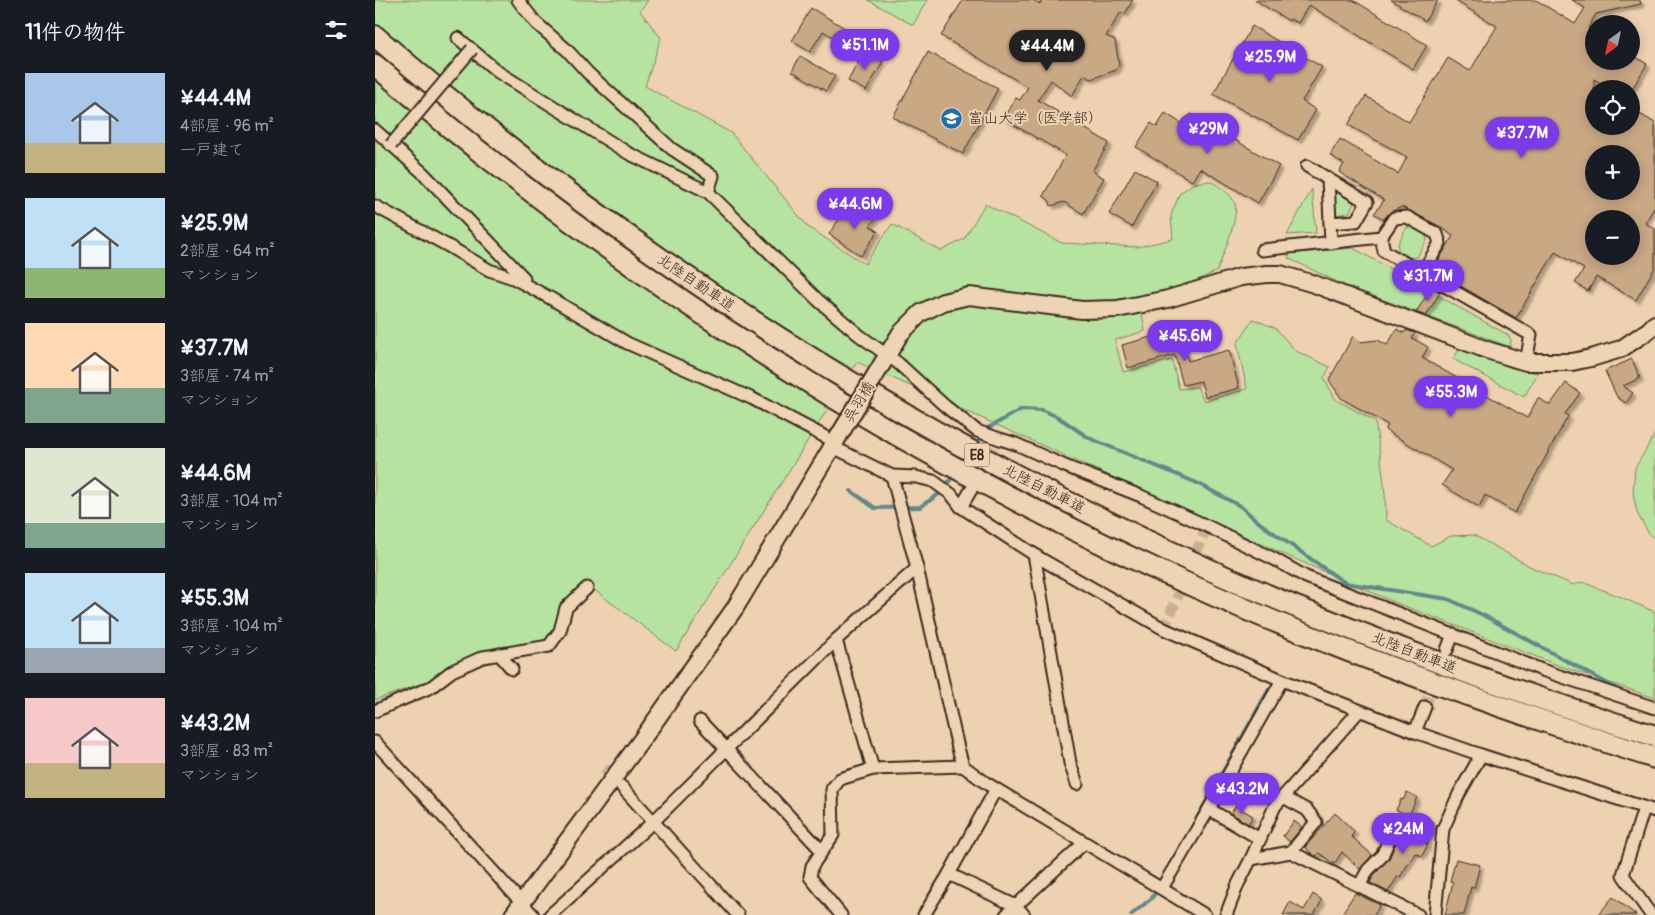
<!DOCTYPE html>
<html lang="ja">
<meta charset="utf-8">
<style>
:root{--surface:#171b24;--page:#20242c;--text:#f1f3f6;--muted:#9ea1a6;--accent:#7c3aed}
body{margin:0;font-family:Pangolin,"Klee One",sans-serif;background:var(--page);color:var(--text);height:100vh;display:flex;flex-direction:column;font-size:19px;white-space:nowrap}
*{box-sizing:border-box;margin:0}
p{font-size:16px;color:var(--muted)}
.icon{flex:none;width:28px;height:28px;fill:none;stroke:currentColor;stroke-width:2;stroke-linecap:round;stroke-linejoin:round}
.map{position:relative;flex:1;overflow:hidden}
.side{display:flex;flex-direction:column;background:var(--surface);width:375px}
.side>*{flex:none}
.needle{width:32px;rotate:213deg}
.fabs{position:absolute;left:1210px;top:15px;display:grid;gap:10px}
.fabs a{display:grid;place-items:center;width:55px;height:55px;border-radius:50%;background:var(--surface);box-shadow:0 2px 12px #0003;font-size:25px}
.price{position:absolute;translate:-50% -42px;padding:0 11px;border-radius:18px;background:var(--accent);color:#fff;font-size:16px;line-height:32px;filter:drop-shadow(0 1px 2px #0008)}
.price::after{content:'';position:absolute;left:50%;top:30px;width:15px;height:11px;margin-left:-8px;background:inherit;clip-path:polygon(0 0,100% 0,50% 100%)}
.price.current{background:#222;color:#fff}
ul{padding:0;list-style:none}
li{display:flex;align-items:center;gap:15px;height:125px;padding:0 25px}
li span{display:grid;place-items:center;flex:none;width:140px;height:100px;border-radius:0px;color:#555}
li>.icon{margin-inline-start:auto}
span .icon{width:60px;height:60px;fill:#fffc;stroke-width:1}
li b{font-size:21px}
h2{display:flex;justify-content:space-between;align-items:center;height:60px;padding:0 25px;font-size:21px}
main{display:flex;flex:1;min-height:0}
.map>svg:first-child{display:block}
.green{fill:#b7e3a1;stroke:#798660}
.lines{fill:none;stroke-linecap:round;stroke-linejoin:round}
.stream{stroke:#608a8b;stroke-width:4}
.building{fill:#c9a884;stroke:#3b2a1e;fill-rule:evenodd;filter:url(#shadow)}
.street-tunnel{stroke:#cab093;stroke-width:11;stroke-dasharray:11 5.5;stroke-linecap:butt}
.street-casing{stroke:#3b2a1e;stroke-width:15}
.secondary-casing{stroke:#3b2a1e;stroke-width:20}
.highway-casing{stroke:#3b2a1e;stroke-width:24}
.street{stroke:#eed3b5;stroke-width:11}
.secondary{stroke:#eed3b5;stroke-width:16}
.highway{stroke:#eed3b5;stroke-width:20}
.street-bridge-casing{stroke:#3b2a1e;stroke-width:15;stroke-linecap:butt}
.secondary-bridge-casing{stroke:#3b2a1e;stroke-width:20;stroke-linecap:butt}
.street-bridge{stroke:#eed3b5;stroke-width:11}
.secondary-bridge{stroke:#eed3b5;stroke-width:16}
.labels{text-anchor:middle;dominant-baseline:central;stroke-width:4;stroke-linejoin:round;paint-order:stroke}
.shield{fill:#eed3b5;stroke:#715d4b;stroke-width:1}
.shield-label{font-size:14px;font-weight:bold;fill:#3b2a1e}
.poi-label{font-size:15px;fill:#3b2a1e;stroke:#eed3b5;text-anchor:start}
.street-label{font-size:15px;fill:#3b2a1e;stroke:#eed3b5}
</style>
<main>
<section class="side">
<h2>11件の物件<svg class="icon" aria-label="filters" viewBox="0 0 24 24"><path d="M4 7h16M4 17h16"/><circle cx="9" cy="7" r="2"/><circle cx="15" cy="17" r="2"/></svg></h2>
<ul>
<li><span style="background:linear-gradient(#a9c7e8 70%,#c2b280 0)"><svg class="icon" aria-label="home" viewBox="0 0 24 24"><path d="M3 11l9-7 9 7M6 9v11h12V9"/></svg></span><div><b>¥44.4M</b><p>4部屋 · 96 m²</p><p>一戸建て</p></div></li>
<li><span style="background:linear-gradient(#bfe0f5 70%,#8fb573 0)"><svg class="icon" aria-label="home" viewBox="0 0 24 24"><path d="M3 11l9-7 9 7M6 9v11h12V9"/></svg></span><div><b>¥25.9M</b><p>2部屋 · 64 m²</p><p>マンション</p></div></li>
<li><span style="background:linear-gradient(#ffd9b3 65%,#7fa58c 0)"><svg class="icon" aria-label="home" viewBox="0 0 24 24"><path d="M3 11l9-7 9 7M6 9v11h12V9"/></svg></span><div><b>¥37.7M</b><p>3部屋 · 74 m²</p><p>マンション</p></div></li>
<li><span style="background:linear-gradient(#dfe7d0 75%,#7fa58c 0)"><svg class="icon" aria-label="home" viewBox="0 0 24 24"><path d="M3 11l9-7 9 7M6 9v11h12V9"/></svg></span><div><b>¥44.6M</b><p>3部屋 · 104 m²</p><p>マンション</p></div></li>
<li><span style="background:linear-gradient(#bfe0f5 75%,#9aa5b1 0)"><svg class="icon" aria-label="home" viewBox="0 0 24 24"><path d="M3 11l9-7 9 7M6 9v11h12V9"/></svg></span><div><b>¥55.3M</b><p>3部屋 · 104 m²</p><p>マンション</p></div></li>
<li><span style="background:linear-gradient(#f6c9c9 65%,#c2b280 0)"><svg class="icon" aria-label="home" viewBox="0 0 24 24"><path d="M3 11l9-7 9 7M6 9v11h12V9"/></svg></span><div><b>¥43.2M</b><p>3部屋 · 83 m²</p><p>マンション</p></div></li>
</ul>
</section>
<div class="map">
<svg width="1280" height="915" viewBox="0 0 1280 915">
<defs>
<filter id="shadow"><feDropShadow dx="3.5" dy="3.5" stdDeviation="1" flood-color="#0004"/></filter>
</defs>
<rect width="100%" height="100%" fill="#eed1b0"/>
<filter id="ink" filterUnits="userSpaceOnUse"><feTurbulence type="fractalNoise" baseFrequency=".02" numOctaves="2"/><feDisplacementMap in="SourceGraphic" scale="10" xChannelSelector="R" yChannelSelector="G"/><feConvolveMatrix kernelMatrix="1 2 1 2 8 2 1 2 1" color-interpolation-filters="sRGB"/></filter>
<g filter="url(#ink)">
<g class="green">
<path d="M0 0H273L265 11 286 38 270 86 356 133 433 227 490 264 517 224 566 251 589 239 610 204 687 243 762 247 798 239 796 215 805 193 819 183 835 181C844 186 856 193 860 204 864 218 847 257 842 271L806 288 765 300 770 331 740 340 748 372 797 360 804 389 822 387 829 401 872 389 862 344 878 319 900 328 921 351 955 367 949 378 961 400 1000 421C1005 454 1011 487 1011 520L1056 546 1076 536 1099 535 1160 569 1199 585 1207 582 1241 595 1280 612V698L1185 666 1019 602 911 555 482 362 301 651 210 583 175 638 0 700Z"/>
<path d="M493 0H552L538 25Z"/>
<path d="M937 189 941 233 912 235Z"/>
<path d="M958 190 979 203 974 213 960 215Z"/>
<path d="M1038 226 1050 234 1052 240 1042 257 1036 258 1023 250V244L1031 228Z"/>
<path d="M978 248 1133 335 1136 340 1135 347 971 286 913 258 914 254Z"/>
<path d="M1085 348 1137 368 1163 373 1149 397 1078 359Z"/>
<path d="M1280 434V539L1274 534 1262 513 1258 493 1260 468Z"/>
</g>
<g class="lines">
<g class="stream">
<path d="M601 445 613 428 647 409 667 410 683 417 714 438 822 483 865 506 886 524 970 583 1073 599 1108 615 1246 691"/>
<path d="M476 491 500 508 545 507 564 494 579 475"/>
<path d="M817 827 894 689"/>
<path d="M756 915 777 898 783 887"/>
</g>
</g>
<g class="building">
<path d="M588 0H658L665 4 667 0H758L750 14 746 12 731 36 740 40 744 65 741 70 716 79 709 75 697 96 676 80 663 100 734 143 717 171 729 178 708 214 689 202 676 206 674 200 668 196 691 155 629 119 641 98 645 100 653 87 566 36Z"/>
<path d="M880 0H978L1052 45 1038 69 934 5 923 23 915 19 914 21Z"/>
<path d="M1016 0H1063L1050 21Z"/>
<path d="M1079 0H1161L1200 24 1210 8 1197 0H1265L1266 4 1221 14 1213 28 1219 31V61H1256V54L1272 64 1257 89H1235L1219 79V126H1257L1265 114 1280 123V206L1270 223 1280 229V267L1261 300 1221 277 1213 291 1200 283 1209 269 1180 252 1141 318 1058 270 1078 236 1066 227 1027 207 1015 212 1009 219 999 214 1009 200 964 172 969 164 955 155 965 139 1023 174 1032 157 973 125 991 96 1034 122 1073 58 1095 71 1122 26ZM1219 154H1256V191H1219ZM1219 219H1256V256H1219Z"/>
<path d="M436 8 480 34 473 46 448 31 435 52 417 41Z"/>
<path d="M877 26 947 67 927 101 941 110 923 140 838 94Z"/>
<path d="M489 51 508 62 491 91 473 81Z"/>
<path d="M553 52 623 88 588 154 518 117Z"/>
<path d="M425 56 460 76 451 91 417 71Z"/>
<path d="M790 113 809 125 816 114 904 166 883 203 825 168 817 181 761 147 776 123 782 127Z"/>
<path d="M760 169 782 181 757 227 734 214Z"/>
<path d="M481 204 501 218 495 226 503 231 486 256 454 234 469 212 473 215Z"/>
<path d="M1057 287 1065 292 1051 316 1041 312Z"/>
<path d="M804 329 813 361 854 350 864 388 830 397 826 381 808 385 800 355 753 368 747 345Z"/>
<path d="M1022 329 1029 333 1031 330 1040 333 1037 338 1053 347 1047 358 1152 418 1163 398 1175 405 1191 383 1205 393 1190 414 1193 416 1140 513 1110 495 1104 507 1067 485 1077 470 1010 430 1013 425 966 398 954 380 978 336 984 342 1003 340 1012 345Z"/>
<path d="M1257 359 1265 378 1248 386 1258 393 1251 403 1242 397 1230 371Z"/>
<path d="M1032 792 1042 797 1034 816 1021 810 1026 799 1028 800Z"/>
<path d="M861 806 878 816 873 824 856 813Z"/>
<path d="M960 813 980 832 976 836 997 855 985 869 967 852 959 864 944 853 941 856 938 855 930 847Z"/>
<path d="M1047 818 1059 822 1051 844H1053L1047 856 1040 853 1025 877 1023 876 1013 892 995 883 999 875 1014 859 1022 840 1028 843Z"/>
<path d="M919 821 927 827 915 842 908 836Z"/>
<path d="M1081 859 1105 865 1099 888 1096 887 1089 915H1070L1078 882 1075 881Z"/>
<path d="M980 893 1005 905 999 915H966Z"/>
<path d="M938 894 947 900 939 915H908L915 902 929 910Z"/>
<path d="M1238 897 1261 915H1223Z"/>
</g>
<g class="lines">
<g class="street-tunnel">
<path d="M610 465 620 448"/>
<path d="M789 629 832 526"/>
<path d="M1050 707 1061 678"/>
<path d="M229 768 242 782"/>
</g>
<defs>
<g id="street">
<path d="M143 0 161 23 192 50 213 73 297 149 338 176 333 192"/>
<path d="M83 38 123 72 253 153 333 192 444 301 484 335 523 363 570 406 602 431 625 439 641 444 690 466 766 496 832 526 899 559 931 577 1167 670 1280 708"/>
<path d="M0 130 48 173 149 278"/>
<path d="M932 166 953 179 956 243"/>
<path d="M953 179 992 202 981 221 955 223"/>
<path d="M0 206 75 247 114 270 138 278 175 298 252 343 378 399 460 442"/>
<path d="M887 250 1006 237 1009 251 1047 273 1065 243 1062 234 1032 217 1019 218 1006 237"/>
<path d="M1047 273 1156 335 1151 362"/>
<path d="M458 447 517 476 542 568 583 748 588 766 611 783 830 915"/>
<path d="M517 476 541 477 558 481 576 494 586 507 666 559 789 629 907 680 1040 732 1106 755 1280 811"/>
<path d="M586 507 596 490"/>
<path d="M659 554 695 763 702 784"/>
<path d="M461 640 498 769 588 766"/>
<path d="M1072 650 1078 634"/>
<path d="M124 654 137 669"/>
<path d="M0 711 56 687 77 671 108 657 174 646 185 631 191 608 212 588"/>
<path d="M325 721 447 851"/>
<path d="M1040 732 1050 707"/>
<path d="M0 742 158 915"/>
<path d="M247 787 363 915"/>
<path d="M908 797 932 810 941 822 916 852"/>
<path d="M1269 808 1248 875 1276 915"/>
<path d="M834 809 907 680"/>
<path d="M876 859 916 852 1043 915"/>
<path d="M574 874 621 789"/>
<path d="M984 886 993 870 1007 856 1016 835"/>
<path d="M787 888 834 809 885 839"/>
<path d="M175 915 278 822 461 640 542 568"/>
<path d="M466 915 435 877 437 866 458 835 457 789 465 779 498 769"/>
<path d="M549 915 574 874 641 906 649 915"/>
<path d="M631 915 709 843"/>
<path d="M851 915 863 884 876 859 900 806 984 711"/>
<path d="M1060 915 1068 829 1084 794 1106 755"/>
</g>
<g id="secondary">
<path d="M507 364 525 334 546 313 568 302 594 296 707 310 742 309 793 299 866 277 892 274H905L939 284 1112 350 1151 362H1197L1216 358 1246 349 1274 330 1280 324"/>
<path d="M138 915 268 738 360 608 462 439"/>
</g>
<g id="highway">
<path d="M0 36C253 256 538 437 844 574 986 637 1132 689 1280 736"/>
<path d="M0 65C251 281 534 461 838 595 982 659 1130 709 1280 758"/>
</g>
</defs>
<use href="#street" class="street-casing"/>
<use href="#secondary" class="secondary-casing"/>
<use href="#highway" class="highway-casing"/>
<use href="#street" class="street"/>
<use href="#secondary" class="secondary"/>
<use href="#highway" class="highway"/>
<defs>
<path id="street-bridge" d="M16 145 97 49"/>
<path id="secondary-bridge" d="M462 439 507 364"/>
</defs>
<use href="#street-bridge" class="street-bridge-casing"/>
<use href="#secondary-bridge" class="secondary-bridge-casing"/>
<use href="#street-bridge" class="street-bridge"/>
<use href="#secondary-bridge" class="secondary-bridge"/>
</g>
</g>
<defs>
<symbol id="university-disc" viewBox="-11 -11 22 22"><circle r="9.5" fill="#1f6fb2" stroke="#eed3b5"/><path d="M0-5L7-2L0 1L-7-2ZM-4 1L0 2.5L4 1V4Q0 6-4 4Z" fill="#fff"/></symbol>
</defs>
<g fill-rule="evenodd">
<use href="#university-disc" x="564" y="106" width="25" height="25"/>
</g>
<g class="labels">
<rect class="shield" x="589.5" y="443.5" width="25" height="23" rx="4"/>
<g class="shield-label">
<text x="602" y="455">E8</text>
</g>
<g class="poi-label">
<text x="593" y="118">富山大学（医学部）</text>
</g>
<g class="street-label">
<text transform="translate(321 283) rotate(34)">北陸自動車道</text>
<text transform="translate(484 402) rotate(-59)">呉羽橋</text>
<text transform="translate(669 489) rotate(27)">北陸自動車道</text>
<text transform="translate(1039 653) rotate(21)">北陸自動車道</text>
</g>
</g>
</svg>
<div class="fabs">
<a><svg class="needle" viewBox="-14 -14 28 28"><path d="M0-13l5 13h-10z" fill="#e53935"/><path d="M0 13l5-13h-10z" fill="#9ea1a6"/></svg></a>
<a><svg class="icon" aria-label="locate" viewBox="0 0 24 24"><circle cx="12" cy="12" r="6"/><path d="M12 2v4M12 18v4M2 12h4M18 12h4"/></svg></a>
<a>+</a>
<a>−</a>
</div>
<b class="price" style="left:490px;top:71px">¥51.1M</b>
<b class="price current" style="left:672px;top:72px">¥44.4M</b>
<b class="price" style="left:895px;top:83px">¥25.9M</b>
<b class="price" style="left:833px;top:155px">¥29M</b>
<b class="price" style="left:1147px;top:159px">¥37.7M</b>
<b class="price" style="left:480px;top:230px">¥44.6M</b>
<b class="price" style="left:1053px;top:302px">¥31.7M</b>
<b class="price" style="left:810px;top:362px">¥45.6M</b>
<b class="price" style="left:1076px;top:418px">¥55.3M</b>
<b class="price" style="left:867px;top:815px">¥43.2M</b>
<b class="price" style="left:1028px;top:855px">¥24M</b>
</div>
</main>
